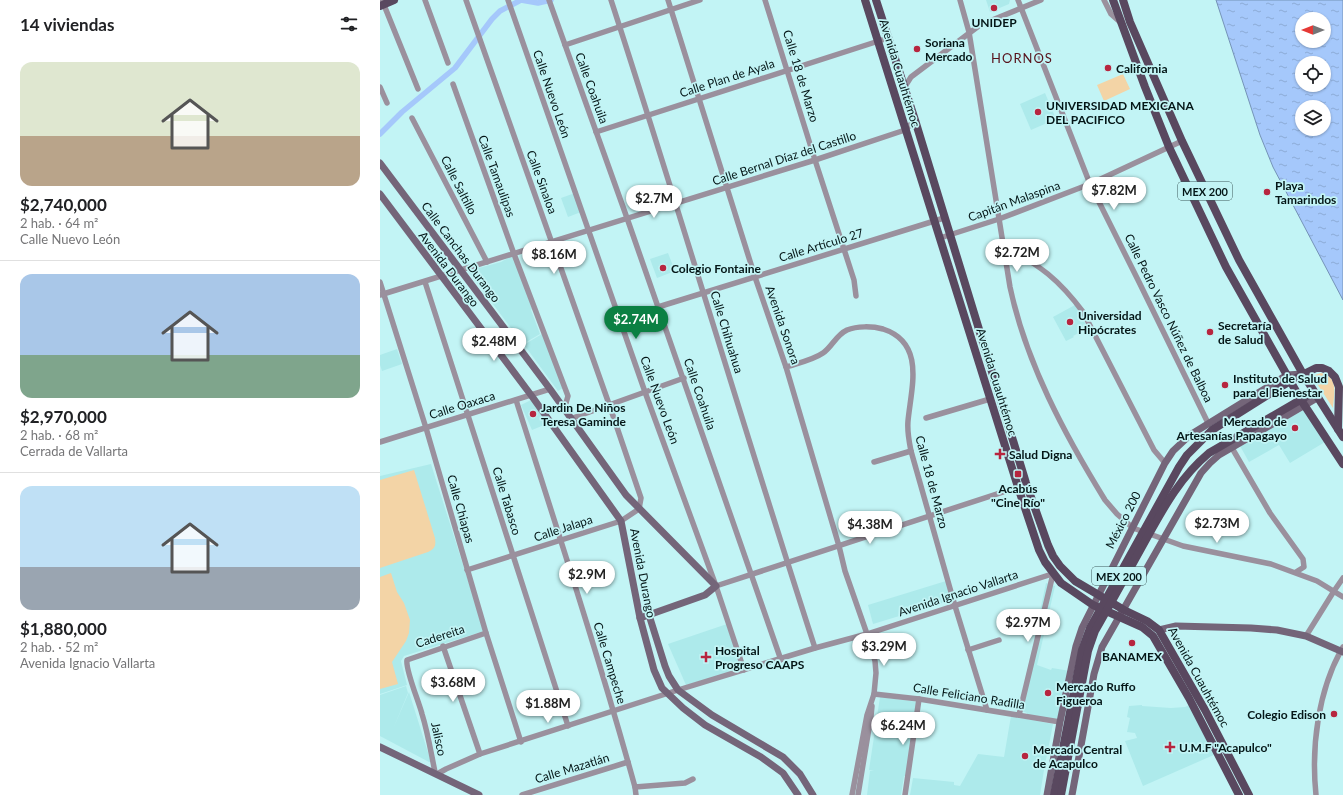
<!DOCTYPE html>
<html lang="es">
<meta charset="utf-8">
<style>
:root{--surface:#fff;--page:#f2f2f2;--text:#202124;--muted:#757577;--line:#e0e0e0;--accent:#0b8043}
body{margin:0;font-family:Lato,sans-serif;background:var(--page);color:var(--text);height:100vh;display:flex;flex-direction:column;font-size:15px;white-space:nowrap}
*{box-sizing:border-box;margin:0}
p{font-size:13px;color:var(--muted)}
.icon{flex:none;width:22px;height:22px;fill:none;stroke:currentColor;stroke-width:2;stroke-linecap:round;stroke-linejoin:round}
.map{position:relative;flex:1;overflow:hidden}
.details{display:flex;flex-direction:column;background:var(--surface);width:380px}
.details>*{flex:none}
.needle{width:26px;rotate:270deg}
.controls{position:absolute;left:915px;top:12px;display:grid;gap:8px}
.controls a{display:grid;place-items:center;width:36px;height:36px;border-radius:50%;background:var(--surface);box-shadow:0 1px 3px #0004;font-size:20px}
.price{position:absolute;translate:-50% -34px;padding:0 9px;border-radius:14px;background:#fff;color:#222;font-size:13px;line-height:26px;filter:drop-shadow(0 1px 2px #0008)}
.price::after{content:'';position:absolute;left:50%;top:24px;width:12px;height:9px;margin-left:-6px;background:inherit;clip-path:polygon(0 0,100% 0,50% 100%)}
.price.selected{background:var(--accent);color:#fff}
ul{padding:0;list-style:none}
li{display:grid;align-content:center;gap:8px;height:212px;padding:0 20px}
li+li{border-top:1px solid var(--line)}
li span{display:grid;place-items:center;height:124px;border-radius:12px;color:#555}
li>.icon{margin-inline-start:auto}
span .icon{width:72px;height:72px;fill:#fffc;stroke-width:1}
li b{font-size:17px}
h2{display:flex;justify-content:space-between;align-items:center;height:48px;padding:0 20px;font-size:17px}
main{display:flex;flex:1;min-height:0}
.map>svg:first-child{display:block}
.built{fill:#adeaeb}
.garden{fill:#f3d4a6}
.water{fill:url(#water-ripples);stroke:#7593b7;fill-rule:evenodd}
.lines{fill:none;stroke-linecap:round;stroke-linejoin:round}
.canal{stroke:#a5c8fb;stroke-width:5.5}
.street{stroke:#9a909d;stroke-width:5.5}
.secondary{stroke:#746579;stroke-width:7}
.primary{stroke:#59485f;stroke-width:8}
.poi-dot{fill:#b7253f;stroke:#c2f4f5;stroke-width:1.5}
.labels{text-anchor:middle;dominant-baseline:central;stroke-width:3.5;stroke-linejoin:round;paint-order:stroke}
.shield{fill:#c2f4f5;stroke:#3d595a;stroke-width:1}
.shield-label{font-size:11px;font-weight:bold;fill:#041617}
.poi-label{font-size:12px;font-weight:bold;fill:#041617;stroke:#c2f4f5;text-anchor:start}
.street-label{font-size:12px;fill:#041617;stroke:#c2f4f5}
.neighbourhood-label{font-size:13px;letter-spacing:1px;fill:#57121c;stroke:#c2f4f5}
</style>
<main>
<section class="details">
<h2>14 viviendas<svg class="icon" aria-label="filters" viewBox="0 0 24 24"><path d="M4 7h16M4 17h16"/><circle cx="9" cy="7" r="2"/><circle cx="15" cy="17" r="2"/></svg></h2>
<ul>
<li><span style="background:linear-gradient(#dfe7d0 60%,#b9a48a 0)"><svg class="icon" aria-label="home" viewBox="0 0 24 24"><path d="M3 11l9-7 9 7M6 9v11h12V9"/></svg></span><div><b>$2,740,000</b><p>2 hab. · 64 m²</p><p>Calle Nuevo León</p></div></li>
<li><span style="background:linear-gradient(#a9c7e8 65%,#7fa58c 0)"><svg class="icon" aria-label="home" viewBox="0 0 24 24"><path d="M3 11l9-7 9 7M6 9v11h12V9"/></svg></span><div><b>$2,970,000</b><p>2 hab. · 68 m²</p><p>Cerrada de Vallarta</p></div></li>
<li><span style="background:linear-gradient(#bfe0f5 65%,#9aa5b1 0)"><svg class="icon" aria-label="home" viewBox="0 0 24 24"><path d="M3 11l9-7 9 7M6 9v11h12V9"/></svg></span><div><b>$1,880,000</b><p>2 hab. · 52 m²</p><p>Avenida Ignacio Vallarta</p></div></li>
</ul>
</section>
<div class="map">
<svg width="963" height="795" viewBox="0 0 963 795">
<defs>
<pattern id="water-ripples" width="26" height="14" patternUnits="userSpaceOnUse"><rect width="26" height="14" fill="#a5c8fb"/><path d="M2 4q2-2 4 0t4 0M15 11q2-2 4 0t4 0" fill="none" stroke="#8cabd6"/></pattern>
</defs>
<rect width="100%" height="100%" fill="#c2f4f5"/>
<g class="built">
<path d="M606 0H630L629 4 610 12Z"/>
<path d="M665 93 676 119 651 130 640 104Z"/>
<path d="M195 193 201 212 188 217 181 198Z"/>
<path d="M288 253 295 271 277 278 270 259Z"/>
<path d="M133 255 152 309 151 310 160 334 143 344 88 271 121 262Z"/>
<path d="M695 305 708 328 693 336 694 337 686 341 673 317Z"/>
<path d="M162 334 183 388 178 391 145 346 147 343Z"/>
<path d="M17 349 22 364 2 371 0 365V355Z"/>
<path d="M151 400 169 423 152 430 141 405Z"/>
<path d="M925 409 945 442 910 463 899 445 869 462 860 446Z"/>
<path d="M51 464 104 631 24 656 21 661 27 685 0 694V476Z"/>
<path d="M566 581 572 600 493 624 488 605Z"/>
<path d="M666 583 675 586 657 665 671 670 672 668 690 671 679 721 647 715V713L639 710Z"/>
<path d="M347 624 363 669 306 685 288 644Z"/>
<path d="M26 686 28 693 13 729 29 692 51 762H49L0 736V695Z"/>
<path d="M500 697 538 702 527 776H524L521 795H487L490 771H494L489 770Z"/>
<path d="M812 704 836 754 763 786 745 741 757 738 755 733 747 732 750 718 747 717 749 706 762 705V706L791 708 805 707Z"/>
<path d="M631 716 673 724 664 770 660 795H530L533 778 574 782V785L580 786 598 754 624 757Z"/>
</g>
<g class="garden">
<path d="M743 74 750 89 724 101 717 85Z"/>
<path d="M941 373C959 377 954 394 953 408L932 376Z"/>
<path d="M34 470 55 538C56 546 55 549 48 552L0 568V480Z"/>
<path d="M11 573 17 592 24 603 30 620 29 633 26 641 12 662 18 684 0 689V577Z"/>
</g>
<path class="water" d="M836 0H963V300L893 167 880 135ZM922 19H944V41H922ZM922 63H944V85H922ZM922 107H944V129H922Z"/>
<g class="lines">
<g class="canal">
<path d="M141 0 158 3 171 0"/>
<path d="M0 134 22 112 75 68 112 19 120 11 141 0"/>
</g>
<g class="street">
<path d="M2 0 38 89"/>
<path d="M45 0 68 63"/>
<path d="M86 0 229 404 261 498 259 509 241 521 87 570"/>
<path d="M128 0 265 392 336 586 364 670"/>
<path d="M169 0 247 218 401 660"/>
<path d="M231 0C301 215 365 433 435 648"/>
<path d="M288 0 375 277 406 367 459 546 465 571 487 634 495 661 496 673 494 694 487 715 472 795"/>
<path d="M385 0 435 160 474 280 476 296"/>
<path d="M580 0 589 32 630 287C646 363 685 435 725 500L737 514 753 528 803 546 891 564 937 581 963 597"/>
<path d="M638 0 710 184 759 282 828 423"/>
<path d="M724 0 731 14 740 22"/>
<path d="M185 45 320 0"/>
<path d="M73 84 134 254 188 396 184 410"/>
<path d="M0 87 7 103"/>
<path d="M524 88 531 77 600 25 661 0"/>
<path d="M32 118 107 262"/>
<path d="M216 132 508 38"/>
<path d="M560 238 619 219 710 184 802 141"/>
<path d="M624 248C658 262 681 282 703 312L774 450 785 463"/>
<path d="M0 282 46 428 106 633 141 742"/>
<path d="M45 282 188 726"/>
<path d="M0 295 435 160 525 130 535 120"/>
<path d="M278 307 564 218"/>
<path d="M406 367C418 363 433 360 443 353 452 347 456 335 467 330 477 326 492 326 503 329 546 343 531 388 528 421 527 432 529 441 531 451L575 606 607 710"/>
<path d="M136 400C177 529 219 657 255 787L256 795"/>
<path d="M546 418 610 399"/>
<path d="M190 419 304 378"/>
<path d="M0 442 170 389"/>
<path d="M852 448 890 513 923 559 924 567 916 572"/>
<path d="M494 462 531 451"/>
<path d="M336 586 638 487"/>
<path d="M926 636 954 591 963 578"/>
<path d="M63 646 100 754"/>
<path d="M588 650 619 640"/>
<path d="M494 694 539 699 680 722"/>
<path d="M639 715 673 574"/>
<path d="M55 772C51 753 48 733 42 714 39 702 25 669 27 660L106 633"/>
<path d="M57 774 66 769 100 754 298 690 435 648 487 634 672 574"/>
<path d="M255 787 305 783 313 779"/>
<path d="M142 795 248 762"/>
<path d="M478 795 491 716 492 706"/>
<path d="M525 795 539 699"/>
<path d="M936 795C931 747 938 690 963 647"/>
</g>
<g class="secondary">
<path d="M0 163 170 389 246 495 336 586 325 595 260 618"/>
<path d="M0 194 151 395 241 521 260 618 274 670 282 688 303 708 325 725 381 757 403 773 418 795"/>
<path d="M269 615 285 666 289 676 298 690 332 715 403 757 420 774 433 795"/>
<path d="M779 630 796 626 871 628 897 630 926 636 963 652"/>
<path d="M0 747 99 795"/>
<path d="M667 795 680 722 696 646 702 628 785 463 793 451 810 435 907 375 922 374"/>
<path d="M692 795 714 674 722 647 821 473 830 463 839 455 937 398"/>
</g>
<g class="primary">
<path d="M485 0 638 487 659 550 665 562 681 583 713 605 762 627 773 636 809 698 859 795"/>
<path d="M496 0 535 120 646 483 668 545 673 556 680 566 695 581 744 610 767 621 779 630 825 710 869 795"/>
<path d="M733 0 765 87 789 147 846 267 921 400 963 464"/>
<path d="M743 0 750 22 802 141 859 260 923 374 963 437"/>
<path d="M0 6 14 0"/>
<path d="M674 795 702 650 710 628 799 467 807 455 832 430 910 381 936 368H942L949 371 955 377 959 387 958 429"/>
<path d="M681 795 708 651 715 631C731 603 747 574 763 545 782 511 798 479 829 453L934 392"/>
</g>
</g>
<g class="poi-dot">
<circle cx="614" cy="8" r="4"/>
<circle cx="537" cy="49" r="4"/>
<circle cx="728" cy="68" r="4"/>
<circle cx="658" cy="112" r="4"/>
<circle cx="887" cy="192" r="4"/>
<circle cx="283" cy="268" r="4"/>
<circle cx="690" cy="322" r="4"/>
<circle cx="830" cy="332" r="4"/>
<circle cx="845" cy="385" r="4"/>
<circle cx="153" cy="414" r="4"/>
<circle cx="915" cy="428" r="4"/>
<path d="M618 448h4v4h4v4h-4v4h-4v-4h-4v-4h4z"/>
<rect x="634" y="470" width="8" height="8" rx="2"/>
<circle cx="752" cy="643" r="4"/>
<path d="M324 651h4v4h4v4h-4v4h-4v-4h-4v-4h4z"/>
<circle cx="668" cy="693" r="4"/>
<circle cx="954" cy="714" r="4"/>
<path d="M788 741h4v4h4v4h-4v4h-4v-4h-4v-4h4z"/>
<circle cx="645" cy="756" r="4"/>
</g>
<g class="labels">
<g class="shield">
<rect x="798" y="182" width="54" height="18" rx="3"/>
<rect x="712" y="567" width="54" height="18" rx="3"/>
</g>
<g class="shield-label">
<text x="825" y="191">MEX 200</text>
<text x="739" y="576">MEX 200</text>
</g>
<g class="poi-label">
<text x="614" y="22" text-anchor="middle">UNIDEP</text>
<text x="545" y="42">Soriana<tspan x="545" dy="14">Mercado</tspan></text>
<text x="736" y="68">California</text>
<text x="666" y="105">UNIVERSIDAD MEXICANA<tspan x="666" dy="14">DEL PACIFICO</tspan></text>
<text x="895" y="185">Playa<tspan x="895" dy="14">Tamarindos</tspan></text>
<text x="291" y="268">Colegio Fontaine</text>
<text x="698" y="315">Universidad<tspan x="698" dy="14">Hipócrates</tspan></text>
<text x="838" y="325">Secretaría<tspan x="838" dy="14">de Salud</tspan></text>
<text x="853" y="378">Instituto de Salud<tspan x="853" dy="14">para el Bienestar</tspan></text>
<text x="161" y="407">Jardin De Niños<tspan x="161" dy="14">Teresa Gaminde</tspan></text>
<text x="907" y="421" text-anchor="end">Mercado de<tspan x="907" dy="14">Artesanías Papagayo</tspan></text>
<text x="629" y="454">Salud Digna</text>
<text x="638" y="488" text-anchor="middle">Acabús<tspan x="638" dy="14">"Cine Río"</tspan></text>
<text x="335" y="650">Hospital<tspan x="335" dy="14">Progreso CAAPS</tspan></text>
<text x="752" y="656" text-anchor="middle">BANAMEX</text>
<text x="676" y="686">Mercado Ruffo<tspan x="676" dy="14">Figueroa</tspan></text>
<text x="946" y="714" text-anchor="end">Colegio Edison</text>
<text x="799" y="747">U.M.F "Acapulco"</text>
<text x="653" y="749">Mercado Central<tspan x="653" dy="14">de Acapulco</tspan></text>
</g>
<g class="street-label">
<text transform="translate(520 73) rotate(73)">Avenida Cuauhtémoc</text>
<text transform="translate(421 76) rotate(73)">Calle 18 de Marzo</text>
<text transform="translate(347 78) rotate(-18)">Calle Plan de Ayala</text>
<text transform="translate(212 88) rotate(70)">Calle Coahuila</text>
<text transform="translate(172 94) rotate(71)">Calle Nuevo León</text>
<text transform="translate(404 158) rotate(-18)">Calle Bernal Díaz del Castillo</text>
<text transform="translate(117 176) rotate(70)">Calle Tamaulipas</text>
<text transform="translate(162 182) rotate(70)">Calle Sinaloa</text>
<text transform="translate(79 185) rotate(63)">Calle Saltillo</text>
<text transform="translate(634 201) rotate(-20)">Capitán Malaspina</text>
<text transform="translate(441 245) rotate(-17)">Calle Artículo 27</text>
<text transform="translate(81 252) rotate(53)">Calle Canchas Durango</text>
<text transform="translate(69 269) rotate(53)">Avenida Durango</text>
<text transform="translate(789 318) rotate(64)">Calle Pedro Vasco Núñez de Balboa</text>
<text transform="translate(403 325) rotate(71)">Avenida Sonora</text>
<text transform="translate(347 332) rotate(73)">Calle Chihuahua</text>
<text transform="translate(617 382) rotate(73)">Avenida Cuauhtémoc</text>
<text transform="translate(320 394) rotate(71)">Calle Coahuila</text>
<text transform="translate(280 400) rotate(70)">Calle Nuevo León</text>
<text transform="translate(82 405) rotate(-17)">Calle Oaxaca</text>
<text transform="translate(552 482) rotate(75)">Calle 18 de Marzo</text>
<text transform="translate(127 501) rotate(73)">Calle Tabasco</text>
<text transform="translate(81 509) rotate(74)">Calle Chiapas</text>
<text transform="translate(743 520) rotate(-63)">México 200</text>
<text transform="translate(183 528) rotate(-18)">Calle Jalapa</text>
<text transform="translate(263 573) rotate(79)">Avenida Durango</text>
<text transform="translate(578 593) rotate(-18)">Avenida Ignacio Vallarta</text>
<text transform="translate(60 636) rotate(-18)">Cadereita</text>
<text transform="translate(230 663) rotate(73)">Calle Campeche</text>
<text transform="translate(819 677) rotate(61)">Avenida Cuauhtémoc</text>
<text transform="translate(589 696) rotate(9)">Calle Feliciano Radilla</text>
<text transform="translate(59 739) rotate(78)">Jalisco</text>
<text transform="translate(192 768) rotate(-17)">Calle Mazatlán</text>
</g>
<g class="neighbourhood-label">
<text x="642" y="58">HORNOS</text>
</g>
</g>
</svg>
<div class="controls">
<a><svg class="needle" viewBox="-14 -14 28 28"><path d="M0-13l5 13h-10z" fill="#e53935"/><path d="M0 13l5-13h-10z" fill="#757577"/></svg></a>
<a><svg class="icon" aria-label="locate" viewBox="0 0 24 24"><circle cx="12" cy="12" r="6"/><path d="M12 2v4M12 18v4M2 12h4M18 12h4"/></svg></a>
<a><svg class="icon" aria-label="layers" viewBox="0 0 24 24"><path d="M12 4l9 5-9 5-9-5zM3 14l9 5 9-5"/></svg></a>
</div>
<b class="price" style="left:734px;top:211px">$7.82M</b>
<b class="price" style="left:274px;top:219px">$2.7M</b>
<b class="price" style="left:637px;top:273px">$2.72M</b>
<b class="price" style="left:174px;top:275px">$8.16M</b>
<b class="price selected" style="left:256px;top:340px">$2.74M</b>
<b class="price" style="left:114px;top:362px">$2.48M</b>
<b class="price" style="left:837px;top:544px">$2.73M</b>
<b class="price" style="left:490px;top:545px">$4.38M</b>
<b class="price" style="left:207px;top:595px">$2.9M</b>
<b class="price" style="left:648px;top:643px">$2.97M</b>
<b class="price" style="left:504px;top:667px">$3.29M</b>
<b class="price" style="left:73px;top:703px">$3.68M</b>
<b class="price" style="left:168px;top:724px">$1.88M</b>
<b class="price" style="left:523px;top:746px">$6.24M</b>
</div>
</main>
